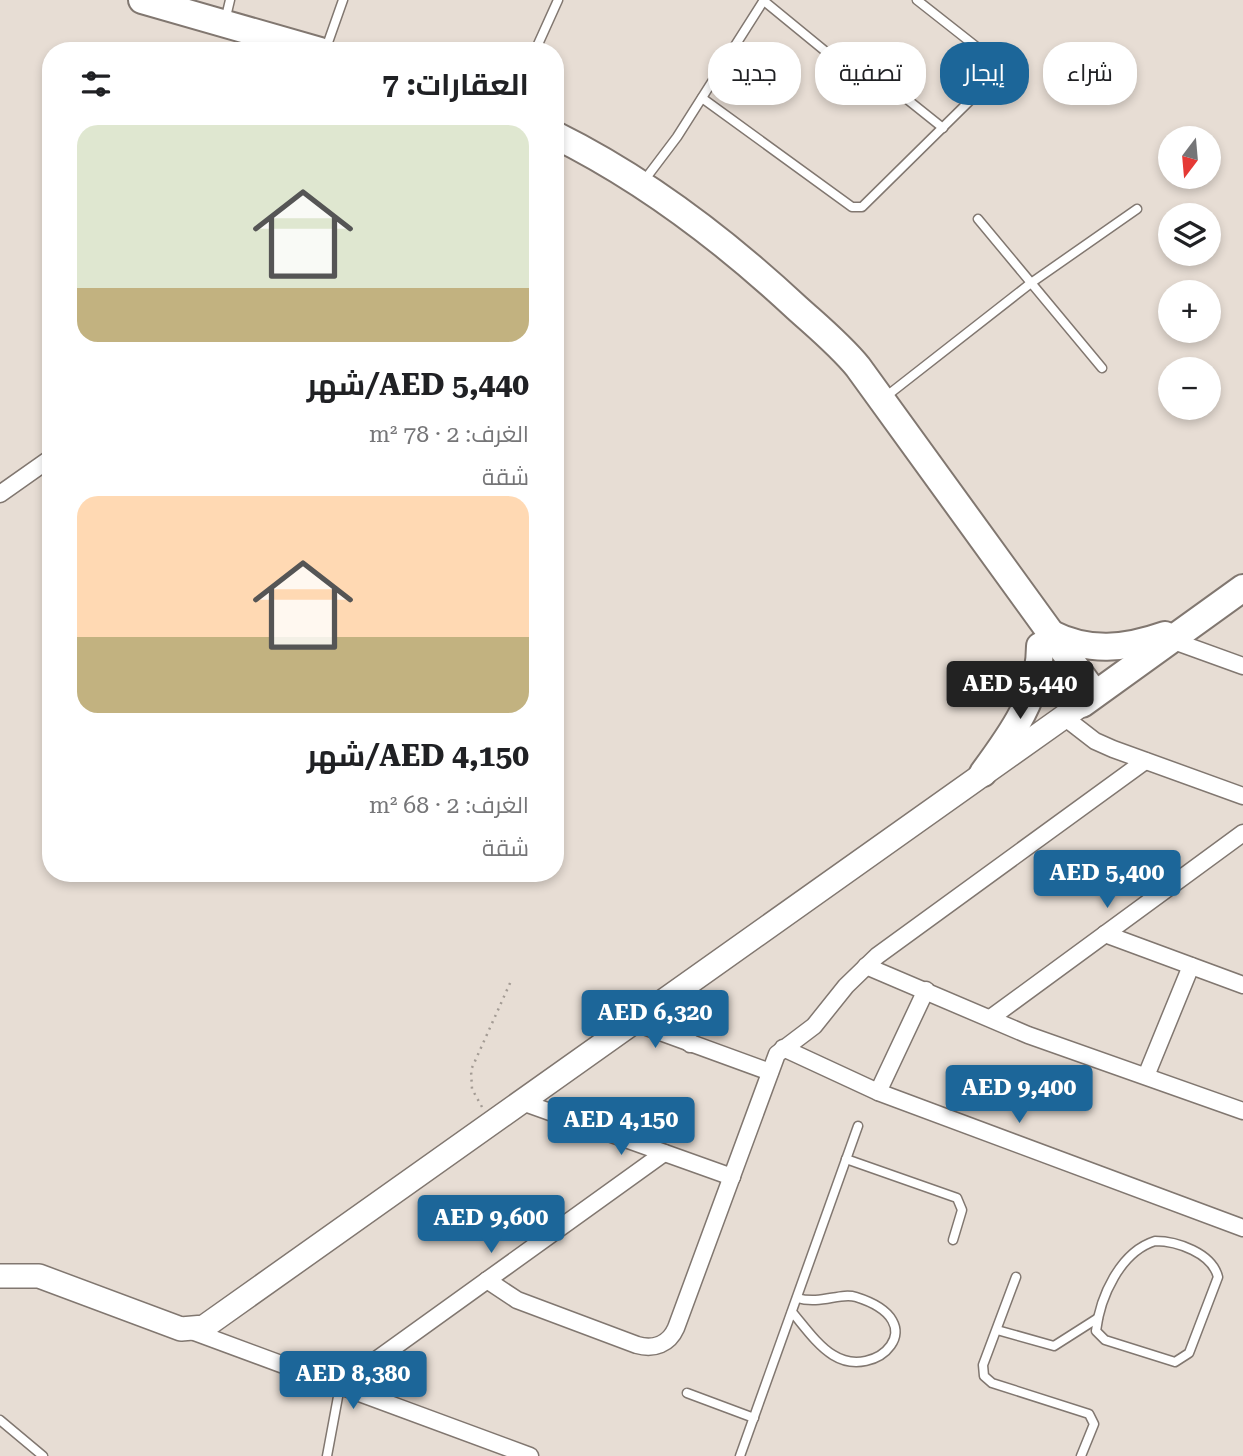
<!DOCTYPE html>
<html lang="ar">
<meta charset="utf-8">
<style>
:root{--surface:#fff;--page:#f6f6f6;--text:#202124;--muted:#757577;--accent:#1c6699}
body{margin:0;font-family:"Roboto Serif",Cairo,serif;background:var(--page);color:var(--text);direction:rtl;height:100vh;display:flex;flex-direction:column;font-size:26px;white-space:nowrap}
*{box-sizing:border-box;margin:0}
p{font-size:23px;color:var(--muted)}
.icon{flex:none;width:38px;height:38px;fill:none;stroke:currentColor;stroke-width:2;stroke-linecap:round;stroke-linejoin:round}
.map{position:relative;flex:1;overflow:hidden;direction:ltr}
.panel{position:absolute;left:42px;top:42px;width:522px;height:840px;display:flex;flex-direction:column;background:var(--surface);border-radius:28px;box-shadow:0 4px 10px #0003;direction:rtl}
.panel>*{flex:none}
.guide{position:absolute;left:584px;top:42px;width:553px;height:63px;direction:rtl;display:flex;gap:14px}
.needle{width:46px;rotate:196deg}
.buttons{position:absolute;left:1158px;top:126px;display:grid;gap:14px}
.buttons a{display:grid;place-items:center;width:63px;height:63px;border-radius:50%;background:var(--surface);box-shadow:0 4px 10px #0003;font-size:35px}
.price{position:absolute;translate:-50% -60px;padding:0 16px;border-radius:7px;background:var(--accent);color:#fff;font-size:23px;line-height:46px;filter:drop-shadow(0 2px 4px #0008)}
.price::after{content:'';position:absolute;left:50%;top:42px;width:21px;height:16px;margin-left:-10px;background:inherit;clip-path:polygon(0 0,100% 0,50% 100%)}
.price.current{background:#222;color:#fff}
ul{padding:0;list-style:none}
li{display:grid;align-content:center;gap:14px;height:371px;padding:0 35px}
li span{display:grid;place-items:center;height:217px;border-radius:21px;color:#555}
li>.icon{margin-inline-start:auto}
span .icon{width:126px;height:126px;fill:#fffc;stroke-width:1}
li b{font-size:30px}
h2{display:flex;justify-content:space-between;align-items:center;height:84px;padding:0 35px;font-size:30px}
.pill{padding:0 24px;border-radius:28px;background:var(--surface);box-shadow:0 4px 10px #0003;font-size:24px;line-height:63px}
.pill.current{background:var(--accent);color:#fff}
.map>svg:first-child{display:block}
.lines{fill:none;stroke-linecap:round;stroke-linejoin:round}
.service-casing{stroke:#817770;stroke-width:11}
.minor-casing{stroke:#817770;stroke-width:19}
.secondary-casing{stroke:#817770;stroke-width:26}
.primary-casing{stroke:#817770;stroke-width:30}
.path{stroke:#a39b94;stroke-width:2.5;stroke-dasharray:2 5;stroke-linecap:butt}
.service{stroke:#fff;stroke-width:8}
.minor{stroke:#fff;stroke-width:16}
.secondary{stroke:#fff;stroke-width:23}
.primary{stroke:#fff;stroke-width:26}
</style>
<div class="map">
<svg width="1243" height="1456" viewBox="0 0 1243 1456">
<rect width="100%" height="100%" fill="#e7ddd4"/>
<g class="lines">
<defs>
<g id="service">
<path d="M764 1 836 60"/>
<path d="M225 21 230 0"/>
<path d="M325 51 343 0"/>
<path d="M535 51 558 0"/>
<path d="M863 64 943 128"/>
<path d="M702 98 852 207H862L1000 71 997 63 917 0"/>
<path d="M643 182 677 137 764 0"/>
<path d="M978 219 1102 368"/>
<path d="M884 398 1031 283 1137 209"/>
<path d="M846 1159 957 1198 962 1210 953 1240"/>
<path d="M1155 1241C1177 1241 1212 1253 1218 1277L1189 1353 1175 1362 1105 1340 1096 1331C1100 1297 1120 1252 1155 1241Z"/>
<path d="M1016 1277 983 1365 984 1376 992 1383 1089 1414 1094 1424 1081 1456"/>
<path d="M792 1312C804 1326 817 1345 833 1355 876 1382 936 1322 856 1297 840 1292 821 1305 797 1298"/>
<path d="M997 1330 1054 1346 1098 1318"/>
<path d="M687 1393 754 1418"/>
<path d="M0 1420 43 1456"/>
<path d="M327 1456 340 1386"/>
<path d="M740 1456 858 1126"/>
</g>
<g id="minor">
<path d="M0 494 51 458"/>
<path d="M1171 640 1243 666"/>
<path d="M1064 717 1095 741 1113 749 1243 796"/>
<path d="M1105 934 1243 985"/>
<path d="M866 966 1028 1035 1243 1111"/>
<path d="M682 988 680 1017 690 1044"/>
<path d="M992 1017 1243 833"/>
<path d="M633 1022 770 1072"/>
<path d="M783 1048 878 1092 1243 1228"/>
<path d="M1146 1076 1191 966"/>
<path d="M878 1092 926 990"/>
<path d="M522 1102 732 1177"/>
<path d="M487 1280 517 1300 637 1345C654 1350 669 1344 676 1328L777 1054 814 1026 846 986 877 956 1145 761"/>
<path d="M189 1330 530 1456"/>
<path d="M340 1386 664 1153"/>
</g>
<path id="secondary" d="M0 1276H39L181 1329 204 1327 1082 704"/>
<g id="primary">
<path d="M142 0 320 51"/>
<path d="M555 135C644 179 724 240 797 308 818 327 840 345 858 367L1095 694"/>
<path d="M1050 633C1089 653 1125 649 1165 635"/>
<path d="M1082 704 1243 588"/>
<path d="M983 773C1011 735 1040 696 1040 646"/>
</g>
</defs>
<use href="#service" class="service-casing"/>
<use href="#minor" class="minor-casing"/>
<use href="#secondary" class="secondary-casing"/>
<use href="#primary" class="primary-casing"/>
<path class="path" d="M482 1107 472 1089 471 1070 511 981"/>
<use href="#service" class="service"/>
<use href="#minor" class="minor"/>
<use href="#secondary" class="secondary"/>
<use href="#primary" class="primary"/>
</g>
</svg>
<div class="buttons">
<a><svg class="needle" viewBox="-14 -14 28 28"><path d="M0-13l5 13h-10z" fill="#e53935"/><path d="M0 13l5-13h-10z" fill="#757577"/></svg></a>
<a><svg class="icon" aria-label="layers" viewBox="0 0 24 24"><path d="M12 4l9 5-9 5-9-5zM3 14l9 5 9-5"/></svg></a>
<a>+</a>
<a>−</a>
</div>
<b class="price current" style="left:1020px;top:721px">AED 5,440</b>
<b class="price" style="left:1107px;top:910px">AED 5,400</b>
<b class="price" style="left:655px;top:1050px">AED 6,320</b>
<b class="price" style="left:1019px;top:1125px">AED 9,400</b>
<b class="price" style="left:621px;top:1157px">AED 4,150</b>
<b class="price" style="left:491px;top:1255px">AED 9,600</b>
<b class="price" style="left:353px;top:1411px">AED 8,380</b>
<div class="guide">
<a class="pill">شراء</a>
<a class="pill current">إيجار</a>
<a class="pill">تصفية</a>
<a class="pill">جديد</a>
</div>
<section class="panel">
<h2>العقارات: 7<svg class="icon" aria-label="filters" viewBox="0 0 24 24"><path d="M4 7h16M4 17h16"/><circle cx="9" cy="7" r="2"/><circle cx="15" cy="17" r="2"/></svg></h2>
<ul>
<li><span style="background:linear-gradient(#dfe7d0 75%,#c2b280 0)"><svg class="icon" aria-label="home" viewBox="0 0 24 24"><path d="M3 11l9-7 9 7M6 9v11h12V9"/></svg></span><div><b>AED 5,440/شهر</b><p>الغرف: 2 · 78 m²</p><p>شقة</p></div></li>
<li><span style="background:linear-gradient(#ffd9b3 65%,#c2b280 0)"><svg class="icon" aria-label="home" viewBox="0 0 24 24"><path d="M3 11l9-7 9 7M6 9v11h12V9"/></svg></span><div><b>AED 4,150/شهر</b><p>الغرف: 2 · 68 m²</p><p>شقة</p></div></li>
</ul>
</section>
</div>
